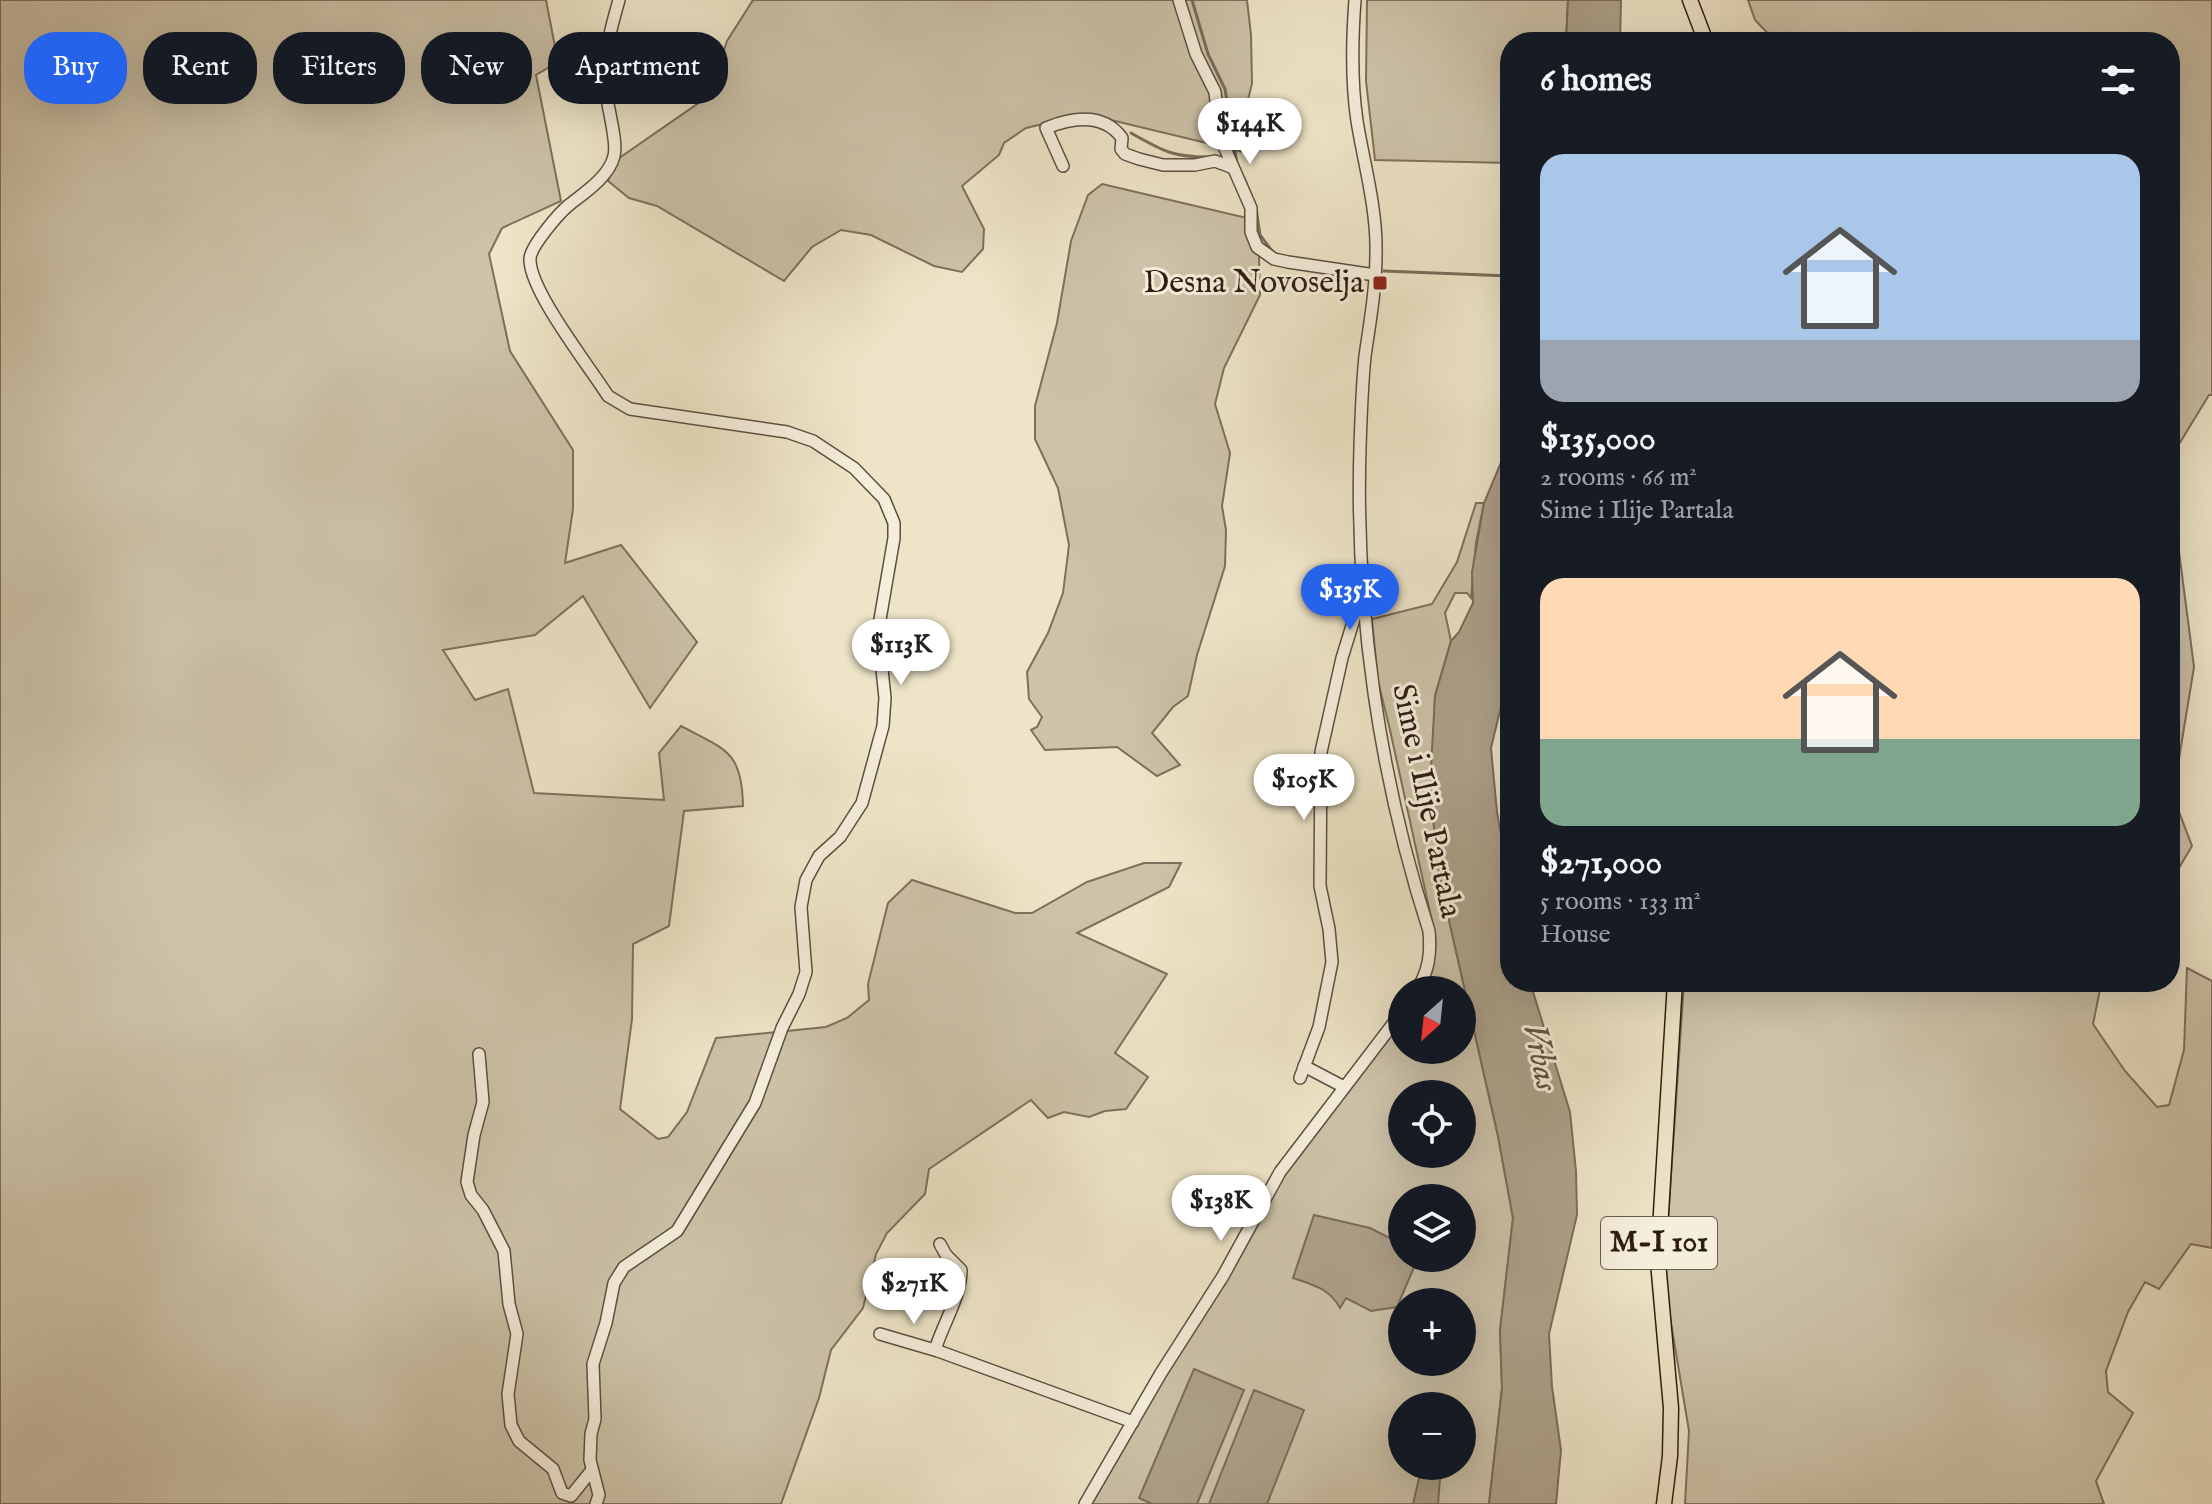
<!DOCTYPE html>
<meta charset="utf-8">
<style>
:root{--surface:#171b24;--page:#20242c;--text:#f1f3f6;--muted:#9ea1a6;--accent:#2563eb}
body{margin:0;font-family:"IM FELL English",serif;background:var(--page);color:var(--text);height:100vh;display:flex;flex-direction:column;font-size:30px;white-space:nowrap}
*{box-sizing:border-box;margin:0}
p{font-size:26px;color:var(--muted)}
.icon{flex:none;width:44px;height:44px;fill:none;stroke:currentColor;stroke-width:2;stroke-linecap:round;stroke-linejoin:round}
.map{position:relative;flex:1;overflow:hidden}
.panel{position:absolute;left:1500px;top:32px;width:680px;height:960px;display:flex;flex-direction:column;background:var(--surface);border-radius:32px;box-shadow:0 8px 32px #0002}
.panel>*{flex:none}
.hud{position:absolute;left:24px;top:32px;width:760px;height:72px;display:flex;gap:16px}
.needle{width:52px;rotate:207deg}
.controls{position:absolute;left:1388px;top:976px;display:grid;gap:16px}
.controls a{display:grid;place-items:center;width:88px;height:88px;border-radius:50%;background:var(--surface);box-shadow:0 8px 32px #0002;font-size:40px}
.price{position:absolute;translate:-50% -68px;padding:0 18px;border-radius:28px;background:#fff;color:#222;font-size:26px;line-height:52px;filter:drop-shadow(0 2px 4px #0008)}
.price::after{content:'';position:absolute;left:50%;top:48px;width:24px;height:18px;margin-left:-12px;background:inherit;clip-path:polygon(0 0,100% 0,50% 100%)}
.price.on{background:var(--accent);color:#fff}
ul{padding:0;list-style:none}
li{display:grid;align-content:center;gap:16px;height:424px;padding:0 40px}
li span{display:grid;place-items:center;height:248px;border-radius:24px;color:#555}
li>.icon{margin-inline-start:auto}
span .icon{width:144px;height:144px;fill:#fffc;stroke-width:1}
li b{font-size:34px}
h2{display:flex;justify-content:space-between;align-items:center;height:96px;padding:0 40px;font-size:34px}
.pill{padding:0 28px;border-radius:32px;background:var(--surface);box-shadow:0 8px 32px #0002;font-size:28px;line-height:72px}
.pill.on{background:var(--accent);color:#fff}
.map>svg:first-child{display:block}
.green{fill:#cdc3a9;stroke:#7e705d;stroke-width:2;fill-rule:evenodd}
.water{fill:#ada18a;stroke:#7a6c5a;stroke-width:2}
.lines{fill:none;stroke-linecap:round;stroke-linejoin:round}
.stream{stroke:#7a6c5a;stroke-width:3}
.minor-casing{stroke:#5e4e3f;stroke-width:14}
.major-casing{stroke:#2e1c11;stroke-width:17}
.minor{stroke:#f4eedb;stroke-width:11}
.major{stroke:#eee5c8;stroke-width:14}
.poi-dot{fill:#8f2418;stroke:#f4eedb;stroke-width:3}
.labels{text-anchor:middle;dominant-baseline:central;stroke-width:6;stroke-linejoin:round;paint-order:stroke}
.shield{fill:#f4eedb;stroke:#695b4e;stroke-width:2}
.shield-label{font-size:30px;font-weight:bold;fill:#2e1c11}
.poi-label{font-size:32px;fill:#2e1c11;stroke:#f4eedb;text-anchor:end}
.street-label{font-size:32px;fill:#2e1c11;stroke:#f4eedb}
.water-label{font-size:34px;font-style:italic;fill:#615141;stroke:#f4eedb}
</style>
<div class="map">
<svg width="2212" height="1504" viewBox="0 0 2212 1504">
<rect width="100%" height="100%" fill="#eee5c8"/>
<filter id="stains"><feTurbulence type="fractalNoise" baseFrequency=".0025" numOctaves="4"/><feColorMatrix values="0 0 0 0 .2 0 0 0 0 .09 0 0 0 0 .02 0 0 0 .5 -.17"/></filter>
<radialGradient id="worn" r=".72"><stop offset=".6" stop-color="#630" stop-opacity="0"/><stop offset="1" stop-color="#630" stop-opacity=".3"/></radialGradient>
<g class="green">
<path d="M0 0H546L558 62 536 75 561 201 502 228 489 254 510 351 573 450V509L565 563 621 545 697 642 650 708 583 596 535 635 443 650 475 700 508 689 534 793 664 800 659 753 681 726C726 750 742 751 743 806L684 811 669 926 633 944 632 1019 620 1109 658 1139 668 1137 687 1112 716 1038 826 1027 847 1018 869 1000 868 984 888 903 912 880 1015 913H1032L1087 882 1144 863H1181L1169 887 1077 933 1167 974 1115 1053 1148 1077 1126 1109 1105 1111 1089 1117 1064 1112 1048 1118 1031 1100 929 1169 925 1194 887 1233 876 1254 863 1308 831 1350 819 1398 781 1504H0Z"/>
<path d="M753 0H1247L1251 35 1252 84 1244 115V152L1086 114 1026 128 1004 143 999 155 962 186 984 229 983 249 962 272 934 266 871 235 841 230 812 247 784 281 657 206 629 198 608 181 615 161 710 95 727 41Z"/>
<path d="M1367 0H1568L1566 42H1510V163L1375 160 1366 81Z"/>
<path d="M1748 0H2212V395H2209L2170 459V42H1776L1755 20Z"/>
<path d="M1102 184 1247 218 1248 232 1259 256 1260 295 1224 368 1215 404 1230 453 1222 506 1226 530 1225 566 1197 655 1188 696 1173 707 1152 733 1180 765 1157 776 1117 747 1045 750 1031 730 1037 727 1042 717 1029 699 1027 672 1048 633 1063 593 1069 545 1058 488 1035 439V406L1057 323 1071 241 1088 195Z"/>
<path d="M2170 482 2194 667 2178 765V809L2192 846 2170 883Z"/>
<path d="M1476 503H1484L1476 543 1471 598 1467 593H1455L1445 613 1451 641 1435 696 1431 802 1441 885 1498 1136 1513 1218 1500 1330 1502 1387 1489 1504H1085L1280 1172 1402 1012V1050H1462V990H1417C1432 971 1437 959 1435 935L1390 730 1378 681 1372 619 1432 604 1457 562ZM1402 1094H1462V1154H1402ZM1402 1198H1462V1258H1402ZM1402 1302H1462V1362H1402ZM1402 1406H1462V1466H1402Z"/>
<path d="M2187 968 2212 981V1248L2191 1244 2159 1289 2145 1282 2128 1312 2106 1371 2108 1392 2133 1413 2096 1481 2104 1504H1685L1689 1431 1664 1281 1684 982H2106L2101 985 2093 1024 2125 1071 2157 1107 2169 1105 2184 1050Z"/>
</g>
<g class="water">
<path d="M1568 0H1621L1620 42H1566Z"/>
<path d="M1510 441V669L1491 748 1497 812 1510 884V982H1530L1570 1112 1576 1171 1577 1215 1549 1334 1552 1387 1561 1450 1556 1504H1489L1502 1389 1500 1330 1513 1218 1498 1136 1441 885 1431 802V767L1435 696 1451 641 1459 632 1473 603 1472 572 1484 503Z"/>
<path d="M1314 1215 1370 1228 1402 1244V1258H1418L1397 1307 1371 1311 1346 1298 1340 1308C1329 1288 1313 1285 1293 1278Z"/>
<path d="M1194 1369 1244 1390 1197 1504H1152L1139 1498Z"/>
<path d="M1254 1390 1304 1410 1267 1504H1209Z"/>
<path d="M1422 1466H1441L1438 1504H1413Z"/>
</g>
<g class="lines">
<g class="stream">
<path d="M1192 0 1208 54 1225 89 1237 164"/>
<path d="M1131 133C1163 151 1172 157 1209 157"/>
<path d="M1244 178 1256 208 1260 235 1272 251"/>
<path d="M1384 271 1510 276"/>
</g>
<defs>
<g id="minor">
<path d="M1179 0 1196 54 1215 92 1220 137 1251 208V232L1257 247 1274 259 1288 262 1375 275"/>
<path d="M1355 0C1352 40 1351 81 1357 121 1364 164 1377 209 1376 253 1376 288 1370 322 1365 356 1362 386 1361 416 1360 447 1355 610 1379 776 1429 931 1431 954 1429 970 1417 990"/>
<path d="M1063 166 1046 128C1071 118 1103 112 1122 138L1121 149 1125 154 1139 159 1163 165H1195L1215 161 1231 167"/>
<path d="M479 1054 483 1102 474 1135 467 1182 471 1195 483 1210 504 1251 509 1304 517 1334 508 1394 511 1425 519 1441 553 1469 562 1493 571 1496 592 1470"/>
<path d="M1304 1066 1344 1087"/>
<path d="M1300 1078 1319 1027 1332 962 1329 929 1320 886 1321 752 1342 658 1362 593"/>
<path d="M940 1244 946 1255 961 1270C961 1296 944 1322 936 1347L938 1351 1133 1422"/>
<path d="M880 1334 938 1351"/>
<path d="M596 1504 599 1495 590 1460 591 1434 595 1419 593 1364 606 1323 614 1283 624 1267 677 1231 755 1103 782 1028 799 994 806 972 801 907 806 880 819 856 840 837 862 803 883 726 885 698 878 631 894 538V523L884 499 854 468 813 441 787 432 630 409 608 396C589 366 529 290 530 259 530 247 559 213 569 205 584 193 609 177 614 156 618 141 607 107 606 90 603 57 610 31 619 0"/>
<path d="M1085 1504 1161 1373 1223 1276 1280 1172 1402 1012"/>
</g>
<g id="major">
<path d="M1690 0 1706 42"/>
<path d="M1664 1504 1670 1456 1671 1408 1658 1262 1675 982"/>
</g>
</defs>
<use href="#minor" class="minor-casing"/>
<use href="#major" class="major-casing"/>
<use href="#minor" class="minor"/>
<use href="#major" class="major"/>
</g>
<rect class="poi-dot" x="1372" y="275" width="16" height="16" rx="4"/>
<g class="labels">
<rect class="shield" x="1601" y="1217" width="116" height="52" rx="6"/>
<g class="shield-label">
<text x="1659" y="1243">M-I 101</text>
</g>
<g class="poi-label">
<text x="1364" y="283">Desna Novoselja</text>
</g>
<g class="street-label">
<text transform="translate(1426 801) rotate(78)">Sime i Ilije Partala</text>
</g>
<g class="water-label">
<text transform="translate(1540 1057) rotate(78)">Vrbas</text>
</g>
</g>
<rect width="100%" height="100%" filter="url(#stains)"/>
<rect width="100%" height="100%" fill="url(#worn)"/>
</svg>
<div class="controls">
<a><svg class="needle" viewBox="-14 -14 28 28"><path d="M0-13l5 13h-10z" fill="#e53935"/><path d="M0 13l5-13h-10z" fill="#9ea1a6"/></svg></a>
<a><svg class="icon" aria-label="locate" viewBox="0 0 24 24"><circle cx="12" cy="12" r="6"/><path d="M12 2v4M12 18v4M2 12h4M18 12h4"/></svg></a>
<a><svg class="icon" aria-label="layers" viewBox="0 0 24 24"><path d="M12 4l9 5-9 5-9-5zM3 14l9 5 9-5"/></svg></a>
<a>+</a>
<a>−</a>
</div>
<b class="price" style="left:1250px;top:166px">$144K</b>
<b class="price on" style="left:1350px;top:632px">$135K</b>
<b class="price" style="left:901px;top:687px">$113K</b>
<b class="price" style="left:1304px;top:822px">$105K</b>
<b class="price" style="left:1221px;top:1243px">$138K</b>
<b class="price" style="left:914px;top:1326px">$271K</b>
<div class="hud">
<a class="pill on">Buy</a>
<a class="pill">Rent</a>
<a class="pill">Filters</a>
<a class="pill">New</a>
<a class="pill">Apartment</a>
</div>
<section class="panel">
<h2>6 homes<svg class="icon" aria-label="filters" viewBox="0 0 24 24"><path d="M4 7h16M4 17h16"/><circle cx="9" cy="7" r="2"/><circle cx="15" cy="17" r="2"/></svg></h2>
<ul>
<li><span style="background:linear-gradient(#a9c7e8 75%,#9aa5b1 0)"><svg class="icon" aria-label="home" viewBox="0 0 24 24"><path d="M3 11l9-7 9 7M6 9v11h12V9"/></svg></span><div><b>$135,000</b><p>2 rooms · 66 m²</p><p>Sime i Ilije Partala</p></div></li>
<li><span style="background:linear-gradient(#ffd9b3 65%,#7fa58c 0)"><svg class="icon" aria-label="home" viewBox="0 0 24 24"><path d="M3 11l9-7 9 7M6 9v11h12V9"/></svg></span><div><b>$271,000</b><p>5 rooms · 133 m²</p><p>House</p></div></li>
</ul>
</section>
</div>
